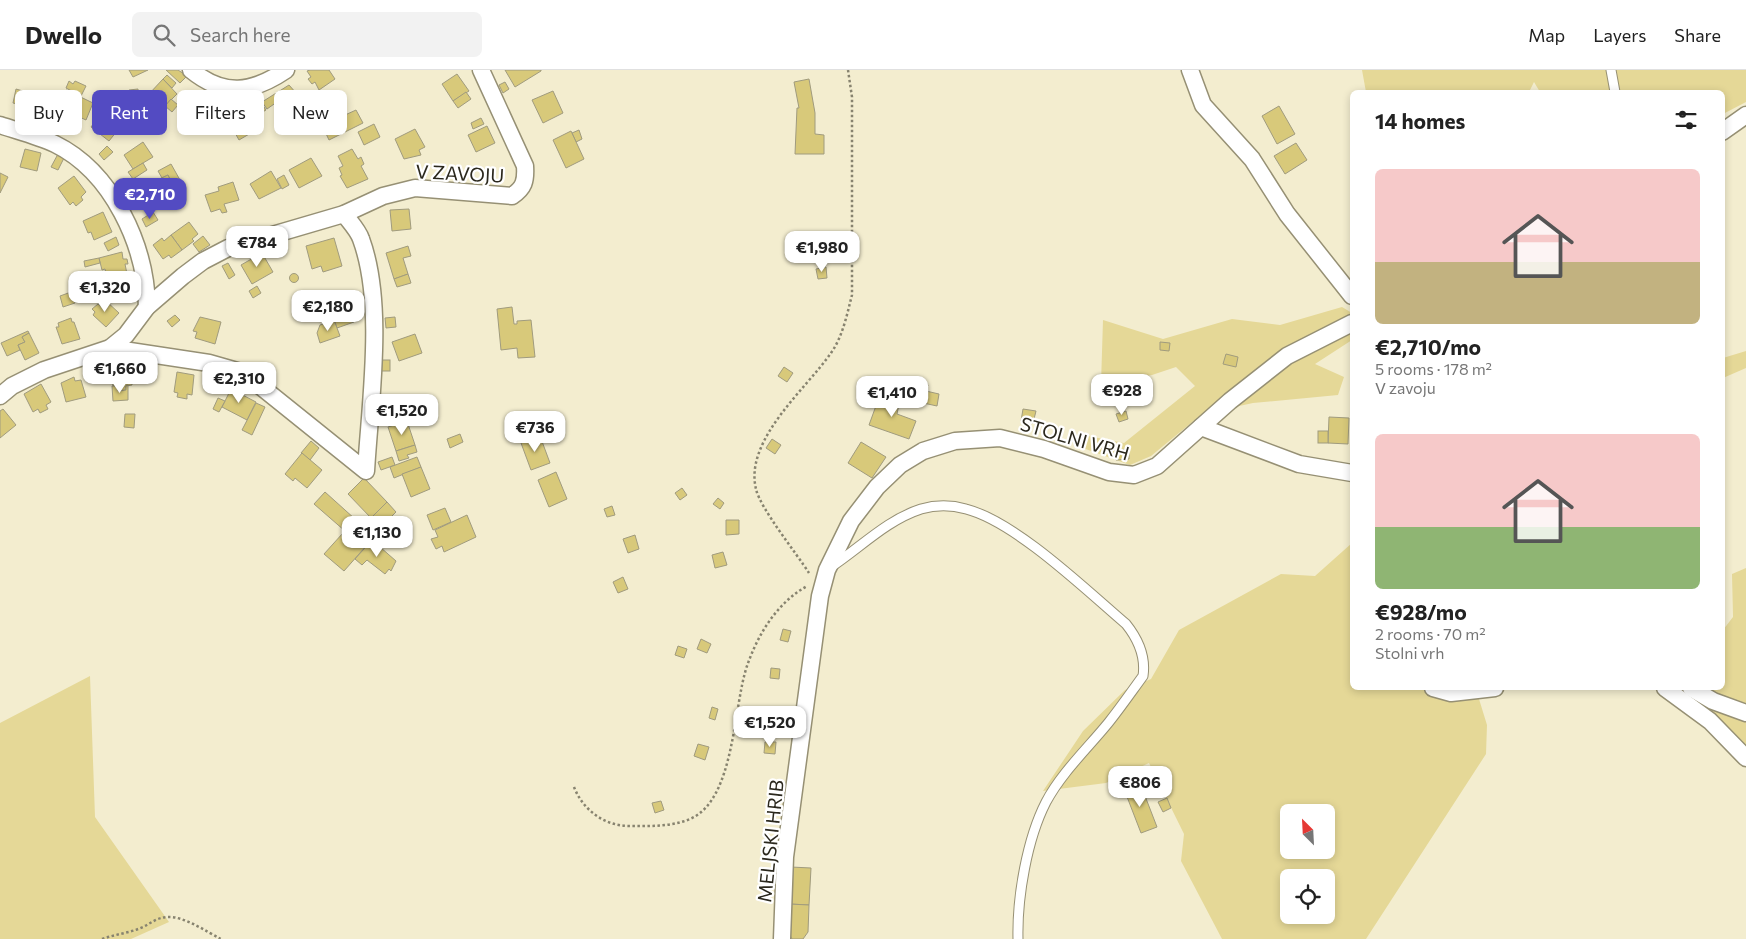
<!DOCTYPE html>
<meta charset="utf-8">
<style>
:root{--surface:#fff;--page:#f2f2f2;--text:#222;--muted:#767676;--line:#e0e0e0;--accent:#534bc2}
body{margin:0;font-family:Commissioner,sans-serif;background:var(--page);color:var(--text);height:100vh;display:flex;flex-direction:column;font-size:19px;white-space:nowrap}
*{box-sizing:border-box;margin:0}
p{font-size:16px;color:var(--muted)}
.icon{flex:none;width:28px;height:28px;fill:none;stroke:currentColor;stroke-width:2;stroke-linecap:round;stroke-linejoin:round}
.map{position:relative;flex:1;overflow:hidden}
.sheet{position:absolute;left:1350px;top:20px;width:375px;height:600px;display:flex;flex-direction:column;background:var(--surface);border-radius:8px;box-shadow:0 2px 8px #0003}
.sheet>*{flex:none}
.banner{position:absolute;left:15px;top:20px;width:475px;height:45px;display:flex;gap:10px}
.needle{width:32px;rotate:336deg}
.buttons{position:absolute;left:1280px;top:734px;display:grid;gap:10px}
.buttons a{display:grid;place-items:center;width:55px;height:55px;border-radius:8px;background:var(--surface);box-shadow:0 2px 8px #0003;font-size:25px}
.price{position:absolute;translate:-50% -42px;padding:0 11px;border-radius:10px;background:#fff;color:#222;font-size:16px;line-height:32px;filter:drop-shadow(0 1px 2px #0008)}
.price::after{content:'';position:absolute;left:50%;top:30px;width:15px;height:11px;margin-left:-8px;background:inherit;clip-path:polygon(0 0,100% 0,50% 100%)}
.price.current{background:var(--accent);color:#fff}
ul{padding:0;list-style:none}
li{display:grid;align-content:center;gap:10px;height:265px;padding:0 25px}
li span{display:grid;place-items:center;height:155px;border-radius:8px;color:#555}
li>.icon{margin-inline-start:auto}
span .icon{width:90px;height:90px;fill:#fffc;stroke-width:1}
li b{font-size:21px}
h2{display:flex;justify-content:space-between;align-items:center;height:60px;padding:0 25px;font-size:21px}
.pill{padding:0 18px;border-radius:8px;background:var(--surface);box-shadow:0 2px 8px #0003;font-size:18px;line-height:45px}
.pill.current{background:var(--accent);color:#fff}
header{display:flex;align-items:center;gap:30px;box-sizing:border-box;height:70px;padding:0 25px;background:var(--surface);border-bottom:1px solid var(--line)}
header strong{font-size:24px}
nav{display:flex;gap:28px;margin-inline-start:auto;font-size:18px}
.search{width:350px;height:45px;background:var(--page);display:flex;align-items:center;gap:12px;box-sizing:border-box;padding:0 18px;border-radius:8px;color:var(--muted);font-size:19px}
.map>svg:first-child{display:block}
.green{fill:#e5d897;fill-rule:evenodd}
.building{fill:#d8c97a;stroke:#a09b7e}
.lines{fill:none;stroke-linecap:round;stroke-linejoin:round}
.lane-casing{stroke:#969074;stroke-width:11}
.street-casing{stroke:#969074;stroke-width:19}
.path{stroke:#87836f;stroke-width:2.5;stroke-dasharray:2.5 2.5;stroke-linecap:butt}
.lane{stroke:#fff;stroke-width:9}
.street{stroke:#fff;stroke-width:16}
.labels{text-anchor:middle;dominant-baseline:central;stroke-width:4.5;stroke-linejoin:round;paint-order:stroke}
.street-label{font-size:19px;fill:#2b281d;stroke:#fff}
</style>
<header>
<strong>Dwello</strong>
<div class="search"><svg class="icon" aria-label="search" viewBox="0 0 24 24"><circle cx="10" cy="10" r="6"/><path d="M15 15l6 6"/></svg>Search here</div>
<nav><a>Map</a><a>Layers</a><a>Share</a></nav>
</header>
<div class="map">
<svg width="1746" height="869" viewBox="0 0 1746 869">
<rect width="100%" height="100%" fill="#f3edcf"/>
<g class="green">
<path d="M1362 0H1746V32L1723 44 1722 22H1540L1534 12 1529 22H1366Z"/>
<path d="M1342 237 1352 243V270L1315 294 1344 307 1338 325 1253 333 1202 344 1151 386 1130 395 1080 377 1088 366 1124 373 1195 316 1176 297 1152 305 1101 314 1103 250 1163 269 1232 249 1280 255Z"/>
<path d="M1746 281V298L1723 308V288Z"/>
<path d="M1352 473V618H1425C1439 631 1460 629 1479 629L1487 655 1486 684 1366 869H1222L1181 791 1184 764 1149 693 1106 713 1043 721 1083 661 1125 620 1151 609 1179 560 1281 504 1315 506ZM1289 742H1326V780H1289ZM1289 808H1326V845H1289Z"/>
<path d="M1746 498V695L1703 651 1705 618H1722L1723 560 1733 547 1732 504Z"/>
<path d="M90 606 95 747 169 852 131 869H0V653Z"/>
</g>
<g class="building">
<path d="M129 0H148L133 7Z"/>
<path d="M166 0H178L187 6 180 13Z"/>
<path d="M310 0H329L335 9 319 20 315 12 312 14 308 9 311 7 307 1Z"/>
<path d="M505 0H541V1L515 17Z"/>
<path d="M457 4 469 21 453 31 442 14Z"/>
<path d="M167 5 176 13 172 18 163 9Z"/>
<path d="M163 9 177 24 163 38 149 24Z"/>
<path d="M809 9 815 43V64L824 65V84H795L797 38H799L794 12Z"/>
<path d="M69 11 73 14 75 11 86 16 81 26 66 18Z"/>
<path d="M505 12 509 19 503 23 499 15Z"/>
<path d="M289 15 304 32 290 42 284 32 280 35 277 32 267 39 262 32Z"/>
<path d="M16 19 40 26 35 45 16 40 17 34 13 33Z"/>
<path d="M138 19 139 35H130L129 20Z"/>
<path d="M66 20 93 33 86 50 62 39 65 32 62 30Z"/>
<path d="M553 21 563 43 543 53 532 30Z"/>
<path d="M466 22 471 29 458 38 453 31Z"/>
<path d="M171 29 178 35 172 42 165 36Z"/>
<path d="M260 31 266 40 259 44 253 35Z"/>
<path d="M1279 36 1295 64 1277 74 1262 46Z"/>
<path d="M356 40 363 53 329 70 321 53 331 48 332 51Z"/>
<path d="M102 42 121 56 109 71 91 57Z"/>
<path d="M246 43 256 60 239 70 234 61 228 64 221 54 228 50 230 53Z"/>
<path d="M481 48 484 54 473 59 471 53Z"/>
<path d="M374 54 380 67 364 75 358 62Z"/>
<path d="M487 56 495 73 476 82 468 65Z"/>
<path d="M415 59 425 77 419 80 421 85 404 89 395 69Z"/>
<path d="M579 60 582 69 576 72 572 63Z"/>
<path d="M571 61 584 89 566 98 553 70Z"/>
<path d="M143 72 153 87 133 99 124 85Z"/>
<path d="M1296 73 1307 90 1285 104 1274 86Z"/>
<path d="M107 76 113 82 104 90 99 84Z"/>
<path d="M25 79 41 83 37 101 20 97Z"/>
<path d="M352 79 358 89 361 87 364 94 361 96 368 109 347 118 340 106 342 105 339 98 343 96 338 86Z"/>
<path d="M58 84 64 88 58 100 51 97Z"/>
<path d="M311 88 322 106 299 118 289 100Z"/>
<path d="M143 93 147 100 133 109 128 102Z"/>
<path d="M171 94 180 110 172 114 168 105 162 108 158 101Z"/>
<path d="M271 101 281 118 259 129 250 114Z"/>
<path d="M0 103 8 107 0 123Z"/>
<path d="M168 105 172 114 167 117 170 123 164 126 165 129 160 132 158 128 152 131 144 116Z"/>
<path d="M284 105 289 115 282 119 277 109Z"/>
<path d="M74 106 86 122 81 127 83 130 76 136 73 132 70 135 58 118Z"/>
<path d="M233 112 239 130 224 134 227 142 222 143 220 139 211 142 205 125 219 121 218 117Z"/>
<path d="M144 116 150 127 135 136 128 125Z"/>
<path d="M409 139 411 159 392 161 390 140Z"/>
<path d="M103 142 112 162 94 170 91 162 88 163 83 151Z"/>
<path d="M153 142 158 150 146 157 142 149Z"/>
<path d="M189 152 198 164 192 169 194 171 182 180 171 165Z"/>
<path d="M171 165 182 180 171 188 169 185 163 189 153 175 162 168 164 171Z"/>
<path d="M203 166 210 175 199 182 193 174Z"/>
<path d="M116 167 119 175 108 181 104 173Z"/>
<path d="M334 168 342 196 323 202 321 196 312 199 306 176Z"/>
<path d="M408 176 411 186 403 188 408 204 394 209 386 183Z"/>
<path d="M122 182 123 189H127L128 194H125L127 204 107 208 105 199 102 200 99 188Z"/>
<path d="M262 183 273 202 252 214 241 195Z"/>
<path d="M99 188 100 193 85 197 84 191Z"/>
<path d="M228 193 235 205 229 209 222 196Z"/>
<path d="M826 197 827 208 818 209 816 199Z"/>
<circle cx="294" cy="208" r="4.5"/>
<path d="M408 204 411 213 397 217 394 209Z"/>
<path d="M257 216 261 223 253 228 249 221Z"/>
<path d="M343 221 354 252 337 258 326 227Z"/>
<path d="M71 222 75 233 63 237 60 226Z"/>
<path d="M106 231 119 243 106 257 93 245 95 242 92 239 98 234 101 236Z"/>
<path d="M512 237 514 254H517V251L531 250 535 287 518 288 517 278 501 280 497 239Z"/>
<path d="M175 245 180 250 172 257 167 251Z"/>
<path d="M200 247 221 252 215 274 195 268 197 262 193 261Z"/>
<path d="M395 247 396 257 386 258 385 248Z"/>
<path d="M71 248 72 252H74L80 269 62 274 56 257H59L58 253Z"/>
<path d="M334 250 340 266 320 273 317 263 320 255Z"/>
<path d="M28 261 29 263 22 267 25 272 18 275 20 280 7 286 1 273Z"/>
<path d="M29 263 39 283 25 290 18 275 25 272 22 267Z"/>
<path d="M415 264 422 283 399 291 392 272Z"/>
<path d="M1160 272 1170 273 1169 281 1160 280Z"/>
<path d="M1226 284 1238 287 1236 297 1223 294Z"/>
<rect x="381" y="290" width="9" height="11"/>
<path d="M131 295 132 315 126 316V320L118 321 117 316H113L112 296Z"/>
<path d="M784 297 793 303 787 312 778 306Z"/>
<path d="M177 302 194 305 192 325 187 324V329L177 327 178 323 174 322Z"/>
<path d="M74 307 75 311 81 310 86 327 66 332 61 313Z"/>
<path d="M917 313 928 315 926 321 939 324 937 336 914 331Z"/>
<path d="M41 314 51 332 46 335 48 339 40 343 38 339 33 342 24 324Z"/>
<path d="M128 315V330L113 331 112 316H117L118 321 126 320V316Z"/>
<path d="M231 319 256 332 247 350 222 337Z"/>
<path d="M891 325 900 329 897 344 916 351 909 369 869 355 877 333Z"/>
<path d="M218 328 225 331 219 342 213 339Z"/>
<path d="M256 333 265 337 252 365 242 360Z"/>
<path d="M3 339 16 355 0 368V341Z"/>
<path d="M1023 339 1036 341 1033 353 1021 351Z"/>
<path d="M1126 341 1128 349 1119 352 1116 344Z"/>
<path d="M125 344H135L134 358 124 357Z"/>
<path d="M1329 347 1349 348 1348 374 1328 373Z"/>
<path d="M407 351 415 375 396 381 388 357Z"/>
<rect x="1318" y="361" width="10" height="12"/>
<path d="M460 364 463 372 450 378 447 369Z"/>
<path d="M540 366 550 393 531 400 521 373Z"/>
<path d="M772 369 781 375 775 384 766 378Z"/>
<path d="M311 371 319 378 310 390 301 383Z"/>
<path d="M861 372 886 387 872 408 848 393Z"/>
<path d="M415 375 417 382 407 385 409 388 399 391 396 381Z"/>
<path d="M1129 379V389L1116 390 1115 380Z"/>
<path d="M302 383 322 400 307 418 295 408 293 411 285 404Z"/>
<path d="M392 387 395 395 381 400 378 392Z"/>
<path d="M417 387 421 397 394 408 390 397Z"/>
<path d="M421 397 430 419 411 427 402 404Z"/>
<path d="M556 402 567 429 549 437 538 410Z"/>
<path d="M364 408 387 432 371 448 348 424Z"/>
<path d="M682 418 687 425 680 430 675 423Z"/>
<path d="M325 422 355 449 345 461 314 434Z"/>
<path d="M718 428 724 433 720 439 713 434Z"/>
<path d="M387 432 396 442 381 457 371 448Z"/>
<path d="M612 436 615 445 607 447 604 439Z"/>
<path d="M445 438 451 452 433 460 427 445Z"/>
<path d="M467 445 476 467 444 482 442 476 436 479 431 469 438 467 435 460Z"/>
<path d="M726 450H739V464L726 465Z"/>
<path d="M352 453 363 462 365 460 374 467 344 501 324 484Z"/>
<path d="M635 465 639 479 628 483 623 469Z"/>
<path d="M372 470 396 491 391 501 389 499 385 504 367 490 362 495 355 489Z"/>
<path d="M723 482 727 495 715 498 712 485Z"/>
<path d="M623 507 628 519 618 523 613 512Z"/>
<path d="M783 559 791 561 788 572 780 570Z"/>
<path d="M701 569 711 574 707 583 697 579Z"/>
<path d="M678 576 687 579 684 588 675 585Z"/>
<path d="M771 598 780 599 779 609 770 608Z"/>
<path d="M712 637 718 639 715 650 709 648Z"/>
<path d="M764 637 776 638 775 648H763Z"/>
<path d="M765 672H776L775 684 764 683Z"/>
<path d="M698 674 709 677 705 690 694 686Z"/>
<path d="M1140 713 1157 757 1141 763 1124 719Z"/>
<path d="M1167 728 1171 738 1163 742 1158 732Z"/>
<path d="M661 731 664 740 655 743 652 733Z"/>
<path d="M791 797 811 798 809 835 789 834Z"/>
<path d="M789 834 809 835 808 862 803 869H792L788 862Z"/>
</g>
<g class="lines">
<defs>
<g id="lane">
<path d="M1611 0 1615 22"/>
<path d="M831 497C861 477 887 450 921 439 935 435 952 435 966 439 1016 452 1086 520 1126 554 1138 569 1146 586 1143 606 1132 621 1121 637 1109 652 1088 678 1062 702 1046 732 1027 769 1017 827 1018 869"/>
</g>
<g id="street">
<path d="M191 0C224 27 252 23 286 0"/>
<path d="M1190 0 1203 35 1252 89 1287 144 1352 226"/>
<path d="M0 55C18 61 38 66 55 74 112 102 146 175 147 237"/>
<path d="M1722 62 1746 45"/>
<path d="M110 278 209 293 244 303 366 401C370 332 385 234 361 169 358 160 350 152 344 144"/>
<path d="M0 326 12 316 44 300 110 278 126 265 147 237 183 206 203 191 228 178 344 144 383 126 415 118 512 126C524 118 526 111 525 96L481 0"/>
<path d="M1201 357 1299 394 1352 403"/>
<path d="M1433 618 1451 623 1495 618"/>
<path d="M1665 618 1710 651 1746 688"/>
<path d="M1691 618 1713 631 1746 643"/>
<path d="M782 869 785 787 820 526 827 500 851 451 877 417 900 395 923 381 955 371 1000 368 1044 379 1109 402 1134 405 1157 396 1230 331 1287 286 1352 253"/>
</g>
</defs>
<use href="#lane" class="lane-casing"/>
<use href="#street" class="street-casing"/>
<g class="path">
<path d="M809 503C797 484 760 438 756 419 744 370 806 319 831 283 843 266 847 244 852 225V27L848 0"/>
<path d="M574 717C583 740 604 756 630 756 650 756 671 757 690 749 735 730 733 637 747 596 758 564 777 533 807 516"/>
<path d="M102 869C116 864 130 863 143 857 151 853 158 847 168 847 184 846 207 862 221 869"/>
</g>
<use href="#lane" class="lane"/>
<use href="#street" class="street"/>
</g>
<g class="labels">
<g class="street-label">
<text transform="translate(460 103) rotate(3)">V ZAVOJU</text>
<text transform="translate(1075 368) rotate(16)">STOLNI VRH</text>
<text transform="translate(770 771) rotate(-84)">MELJSKI HRIB</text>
</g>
</g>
</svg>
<div class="buttons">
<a><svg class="needle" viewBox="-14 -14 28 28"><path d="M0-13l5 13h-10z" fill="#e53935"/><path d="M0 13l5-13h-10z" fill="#767676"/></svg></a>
<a><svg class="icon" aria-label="locate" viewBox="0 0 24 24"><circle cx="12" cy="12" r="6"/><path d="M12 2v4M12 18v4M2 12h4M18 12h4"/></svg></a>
</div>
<b class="price current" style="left:150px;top:150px">€2,710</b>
<b class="price" style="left:257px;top:198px">€784</b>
<b class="price" style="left:822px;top:203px">€1,980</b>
<b class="price" style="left:105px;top:243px">€1,320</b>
<b class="price" style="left:328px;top:262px">€2,180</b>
<b class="price" style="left:120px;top:324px">€1,660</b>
<b class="price" style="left:239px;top:334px">€2,310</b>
<b class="price" style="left:1122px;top:346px">€928</b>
<b class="price" style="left:892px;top:348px">€1,410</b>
<b class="price" style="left:402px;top:366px">€1,520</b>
<b class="price" style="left:535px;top:383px">€736</b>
<b class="price" style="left:377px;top:488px">€1,130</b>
<b class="price" style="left:770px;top:678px">€1,520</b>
<b class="price" style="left:1140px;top:738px">€806</b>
<div class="banner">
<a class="pill">Buy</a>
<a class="pill current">Rent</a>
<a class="pill">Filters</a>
<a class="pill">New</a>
</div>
<section class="sheet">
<h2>14 homes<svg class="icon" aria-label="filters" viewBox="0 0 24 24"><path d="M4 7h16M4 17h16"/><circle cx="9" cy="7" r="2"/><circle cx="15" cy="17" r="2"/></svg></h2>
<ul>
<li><span style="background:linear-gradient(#f6c9c9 60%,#c2b280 0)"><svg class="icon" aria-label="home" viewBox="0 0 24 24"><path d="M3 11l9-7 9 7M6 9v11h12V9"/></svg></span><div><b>€2,710/mo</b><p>5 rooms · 178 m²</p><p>V zavoju</p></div></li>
<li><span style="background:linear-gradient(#f6c9c9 60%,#8fb573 0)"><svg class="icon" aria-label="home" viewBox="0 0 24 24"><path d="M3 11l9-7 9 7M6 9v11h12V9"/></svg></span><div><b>€928/mo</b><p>2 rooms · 70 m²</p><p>Stolni vrh</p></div></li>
</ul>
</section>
</div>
